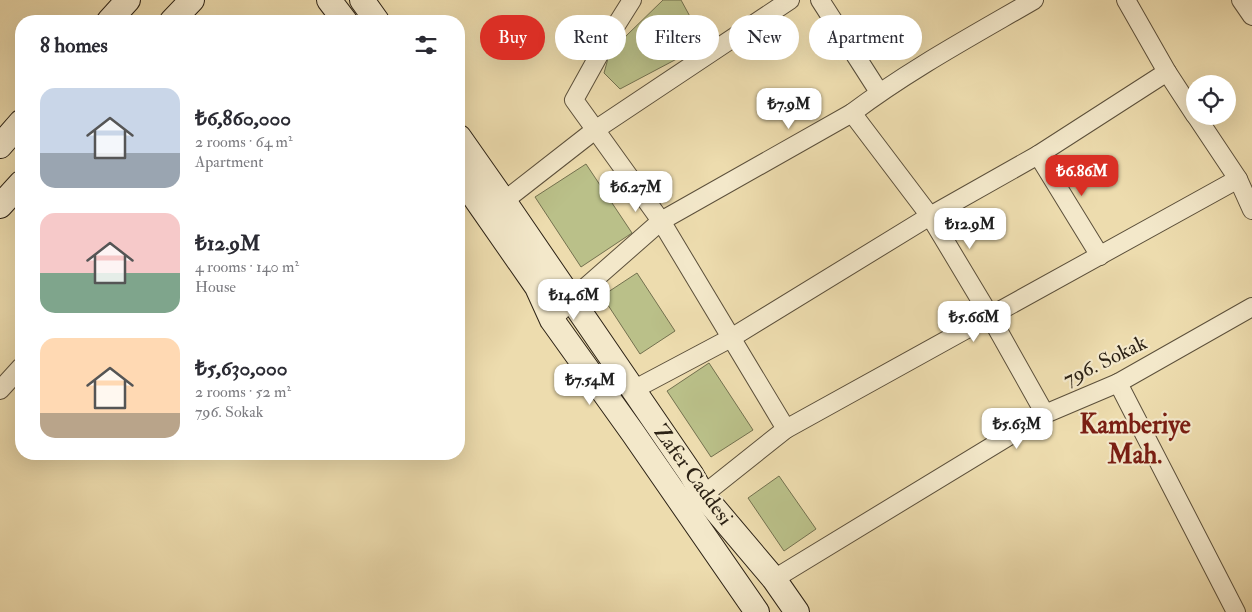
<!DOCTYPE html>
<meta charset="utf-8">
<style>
:root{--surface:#fff;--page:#f7f7f7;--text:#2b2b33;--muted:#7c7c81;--accent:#d93025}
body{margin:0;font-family:"IM FELL Double Pica",serif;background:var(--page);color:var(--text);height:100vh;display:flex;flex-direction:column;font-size:19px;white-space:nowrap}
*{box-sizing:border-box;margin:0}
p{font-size:16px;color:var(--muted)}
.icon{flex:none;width:28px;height:28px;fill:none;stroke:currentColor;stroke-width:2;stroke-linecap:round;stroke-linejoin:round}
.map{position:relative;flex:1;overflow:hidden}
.drawer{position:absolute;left:15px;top:15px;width:450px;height:445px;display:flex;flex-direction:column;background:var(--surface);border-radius:20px;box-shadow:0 5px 20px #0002}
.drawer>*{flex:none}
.top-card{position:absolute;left:480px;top:15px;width:475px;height:45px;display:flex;gap:10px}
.fabs{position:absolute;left:1186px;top:75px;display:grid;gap:10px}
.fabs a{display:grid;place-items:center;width:50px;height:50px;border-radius:50%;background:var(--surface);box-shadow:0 5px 20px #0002;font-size:25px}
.price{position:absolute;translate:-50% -42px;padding:0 11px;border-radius:10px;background:#fff;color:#222;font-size:16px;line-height:32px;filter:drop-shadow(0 1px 2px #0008)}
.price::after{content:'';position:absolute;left:50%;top:30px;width:15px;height:11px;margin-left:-8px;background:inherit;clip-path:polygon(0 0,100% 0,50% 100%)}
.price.current{background:var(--accent);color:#fff}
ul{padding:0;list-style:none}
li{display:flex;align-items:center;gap:15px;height:125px;padding:0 25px}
li span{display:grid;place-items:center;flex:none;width:140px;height:100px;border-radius:15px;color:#555}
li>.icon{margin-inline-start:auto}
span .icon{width:60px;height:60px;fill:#fffc;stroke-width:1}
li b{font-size:21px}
h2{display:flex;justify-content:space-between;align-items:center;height:60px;padding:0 25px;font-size:21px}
.pill{padding:0 18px;border-radius:22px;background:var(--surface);box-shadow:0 5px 20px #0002;font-size:18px;line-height:45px}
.pill.current{background:var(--accent);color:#fff}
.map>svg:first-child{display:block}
.green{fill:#bac089;stroke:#73714f}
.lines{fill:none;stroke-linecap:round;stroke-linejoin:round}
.street-casing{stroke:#5c503b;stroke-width:20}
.secondary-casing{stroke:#2c2215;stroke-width:26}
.street{stroke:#f3e8ca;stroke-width:18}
.secondary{stroke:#f3e8ca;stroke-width:24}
.labels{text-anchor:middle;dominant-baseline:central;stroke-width:4.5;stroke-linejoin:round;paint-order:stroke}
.street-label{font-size:21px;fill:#2c2215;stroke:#f3e8ca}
.district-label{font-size:26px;font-weight:bold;fill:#7a1f14;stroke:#f3e8ca}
</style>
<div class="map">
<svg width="1252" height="612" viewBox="0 0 1252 612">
<rect width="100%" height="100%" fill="#eddcae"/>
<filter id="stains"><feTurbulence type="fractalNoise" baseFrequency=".004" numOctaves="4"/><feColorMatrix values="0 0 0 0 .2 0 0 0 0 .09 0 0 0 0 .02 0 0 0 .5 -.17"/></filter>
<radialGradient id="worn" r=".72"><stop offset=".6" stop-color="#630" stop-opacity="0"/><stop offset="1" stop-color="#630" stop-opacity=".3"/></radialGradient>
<g class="green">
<path d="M663 0H681L705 44 620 89 604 73 609 55 627 35Z"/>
<path d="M586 164 632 233 581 267 535 197Z"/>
<path d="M637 273 675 331 640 354 602 296Z"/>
<path d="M709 363 753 430 711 457 667 391Z"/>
<path d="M779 476 816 529 784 551 748 498Z"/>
</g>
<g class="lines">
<defs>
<g id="street">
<path d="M632 0 610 35 574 100 661 221 786 429"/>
<path d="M820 0 879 92"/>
<path d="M1126 0 1167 72 1195 115"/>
<path d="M1241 0 1252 16"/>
<path d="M852 113 930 216 990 316 1045 414"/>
<path d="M1196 116 1238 179 1252 210"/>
<path d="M1038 155 1100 256"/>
<path d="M504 201 595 130 790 0"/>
<path d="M552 320 571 300 661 221 852 113C909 70 972 36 1034 0"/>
<path d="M1118 383 1236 612"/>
<path d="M0 390 21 367"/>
<path d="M633 390 731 338 930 216 1038 155 1167 72"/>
<path d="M703 495 786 429 1238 179"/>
<path d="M774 579 1045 414 1118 383 1252 307"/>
</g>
<g id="secondary">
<path d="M329 0 345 21"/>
<path d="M362 0 377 21"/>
<path d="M109 21 128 0"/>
<path d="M172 21 192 0"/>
<path d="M459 137 504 201 691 474 703 495 774 579 797 612"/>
<path d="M0 146 21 122"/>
<path d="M459 175 537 287 552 320 633 433 757 612"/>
<path d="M0 206 21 183"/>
</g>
</defs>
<use href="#street" class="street-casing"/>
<use href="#secondary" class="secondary-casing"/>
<use href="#street" class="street"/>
<use href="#secondary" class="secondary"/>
</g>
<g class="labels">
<g class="street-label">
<text transform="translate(1105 361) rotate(-26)">796. Sokak</text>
<text transform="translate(693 475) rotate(54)">Zafer Caddesi</text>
</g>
<g class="district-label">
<text x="1135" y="425">Kamberiye<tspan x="1135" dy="30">Mah.</tspan></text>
</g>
</g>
<rect width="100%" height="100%" filter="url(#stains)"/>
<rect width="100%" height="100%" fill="url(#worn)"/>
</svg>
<div class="fabs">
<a><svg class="icon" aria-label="locate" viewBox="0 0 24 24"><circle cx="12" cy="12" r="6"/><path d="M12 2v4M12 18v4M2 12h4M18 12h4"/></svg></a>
</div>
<b class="price" style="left:789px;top:130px">₺7.9M</b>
<b class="price current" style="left:1082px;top:197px">₺6.86M</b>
<b class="price" style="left:636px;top:213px">₺6.27M</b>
<b class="price" style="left:970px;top:250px">₺12.9M</b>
<b class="price" style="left:574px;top:321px">₺14.6M</b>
<b class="price" style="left:974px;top:343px">₺5.66M</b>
<b class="price" style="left:590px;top:406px">₺7.54M</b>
<b class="price" style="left:1017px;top:450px">₺5.63M</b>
<div class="top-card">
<a class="pill current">Buy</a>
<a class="pill">Rent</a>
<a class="pill">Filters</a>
<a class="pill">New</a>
<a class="pill">Apartment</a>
</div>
<section class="drawer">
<h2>8 homes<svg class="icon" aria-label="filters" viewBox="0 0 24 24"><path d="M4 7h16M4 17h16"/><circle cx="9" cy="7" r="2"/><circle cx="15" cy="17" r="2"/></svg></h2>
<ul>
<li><span style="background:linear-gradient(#c9d6e8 65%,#9aa5b1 0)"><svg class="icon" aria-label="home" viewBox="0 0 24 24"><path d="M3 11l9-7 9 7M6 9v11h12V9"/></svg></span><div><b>₺6,860,000</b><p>2 rooms · 64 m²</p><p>Apartment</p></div></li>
<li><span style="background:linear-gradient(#f6c9c9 60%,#7fa58c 0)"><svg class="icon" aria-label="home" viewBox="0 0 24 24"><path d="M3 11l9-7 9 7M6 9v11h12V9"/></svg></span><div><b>₺12.9M</b><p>4 rooms · 140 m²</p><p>House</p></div></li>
<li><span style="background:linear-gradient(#ffd9b3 75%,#b9a48a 0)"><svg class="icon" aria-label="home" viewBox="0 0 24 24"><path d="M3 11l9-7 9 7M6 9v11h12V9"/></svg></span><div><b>₺5,630,000</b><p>2 rooms · 52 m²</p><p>796. Sokak</p></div></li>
</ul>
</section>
</div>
